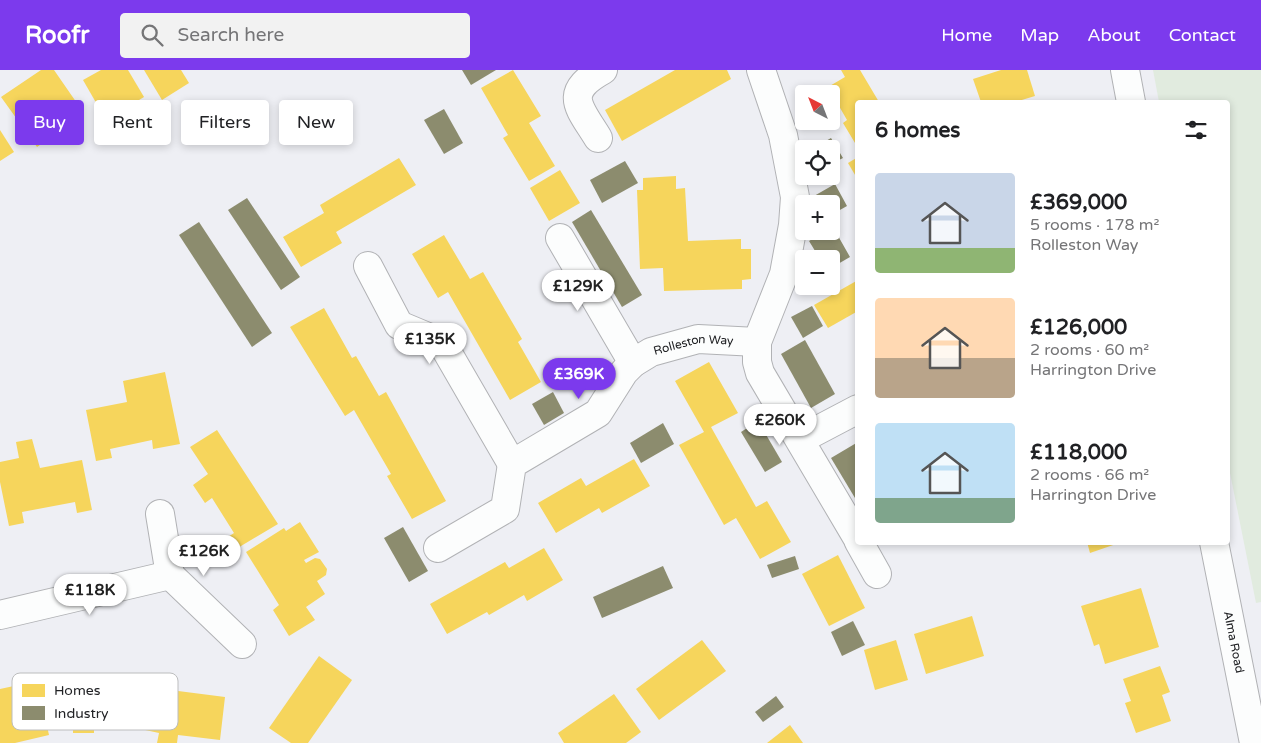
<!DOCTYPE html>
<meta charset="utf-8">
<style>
:root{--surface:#fff;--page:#f2f2f2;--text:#202124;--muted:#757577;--accent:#7c3aed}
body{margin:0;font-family:"Varela Round",sans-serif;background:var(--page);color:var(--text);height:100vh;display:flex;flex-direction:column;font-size:19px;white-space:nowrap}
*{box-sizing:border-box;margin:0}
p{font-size:16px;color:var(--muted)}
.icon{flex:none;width:28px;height:28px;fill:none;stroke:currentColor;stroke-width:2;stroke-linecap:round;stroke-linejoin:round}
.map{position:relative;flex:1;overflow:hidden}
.sheet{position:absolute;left:855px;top:30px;width:375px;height:445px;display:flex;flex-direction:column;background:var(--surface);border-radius:5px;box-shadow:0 2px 8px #0003}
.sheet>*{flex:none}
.hud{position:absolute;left:15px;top:30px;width:475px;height:45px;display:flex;gap:10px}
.needle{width:32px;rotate:318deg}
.fabs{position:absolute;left:795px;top:15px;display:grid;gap:10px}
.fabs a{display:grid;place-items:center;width:45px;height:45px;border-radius:5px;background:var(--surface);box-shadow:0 2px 8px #0003;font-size:25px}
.price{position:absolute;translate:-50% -42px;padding:0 11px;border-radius:18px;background:#fff;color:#222;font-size:16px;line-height:32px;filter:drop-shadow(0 1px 2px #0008)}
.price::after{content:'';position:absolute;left:50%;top:30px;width:15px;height:11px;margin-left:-8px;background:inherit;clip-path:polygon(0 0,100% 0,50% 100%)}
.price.current{background:var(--accent);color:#fff}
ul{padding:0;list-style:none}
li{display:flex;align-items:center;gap:15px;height:125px;padding:0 20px}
li span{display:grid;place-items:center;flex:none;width:140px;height:100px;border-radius:5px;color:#555}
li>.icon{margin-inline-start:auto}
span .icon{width:60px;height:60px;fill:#fffc;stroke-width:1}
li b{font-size:21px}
h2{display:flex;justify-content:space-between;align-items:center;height:60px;padding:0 20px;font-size:21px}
.chip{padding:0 18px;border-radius:5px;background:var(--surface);box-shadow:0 2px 8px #0003;font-size:18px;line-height:45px}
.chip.current{background:var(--accent);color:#fff}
header{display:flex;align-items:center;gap:30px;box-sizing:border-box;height:70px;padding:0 25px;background:var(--accent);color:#fff}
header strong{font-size:24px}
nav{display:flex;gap:28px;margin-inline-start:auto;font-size:18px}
.search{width:350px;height:45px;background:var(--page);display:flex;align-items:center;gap:12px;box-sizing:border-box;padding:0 18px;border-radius:5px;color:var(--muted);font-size:19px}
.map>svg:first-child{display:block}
.green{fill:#e1ebdf}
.homes{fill:#f6d55c}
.industry{fill:#8c8c6e}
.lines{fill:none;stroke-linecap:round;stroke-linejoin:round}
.street-casing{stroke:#b1b2b5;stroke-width:30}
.street{stroke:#fcfdfd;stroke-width:28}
.labels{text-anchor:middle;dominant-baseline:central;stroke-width:5;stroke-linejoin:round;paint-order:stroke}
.street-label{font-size:12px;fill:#212225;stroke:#fff}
.key{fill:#fff;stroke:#bcbdbe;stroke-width:1}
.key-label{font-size:14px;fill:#212225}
</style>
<header>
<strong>Roofr</strong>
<div class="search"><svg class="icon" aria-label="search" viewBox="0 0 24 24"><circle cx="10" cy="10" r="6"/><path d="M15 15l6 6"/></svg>Search here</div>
<nav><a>Home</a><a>Map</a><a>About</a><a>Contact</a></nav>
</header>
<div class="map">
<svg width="1261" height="673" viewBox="0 0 1261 673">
<rect width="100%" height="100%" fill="#eeeff4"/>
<path class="green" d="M1153 0H1261V532L1256 533 1228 393V32H1159Z"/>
<g class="homes">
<path d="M41 0H54L81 39 57 55 60 61 37 77 1 27Z"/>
<path d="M101 0H128L144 27 106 50 83 10Z"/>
<path d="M144 0H181L189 13 162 30Z"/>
<path d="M513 0 541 46 529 53 555 96 529 111 503 68 508 65 481 18Z"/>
<path d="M675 0H727L731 9 622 71 605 40Z"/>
<path d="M841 0H860L879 32H858V78L843 53 847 50 828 17 845 7Z"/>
<path d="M1001 0H1027L1035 26 1015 32H981L973 9Z"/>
<path d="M0 60 14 82 0 91Z"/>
<path d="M858 87V110L848 93Z"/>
<path d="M399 88 416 115 336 162 342 173 301 197 283 167 324 143 320 135Z"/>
<path d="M560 100 580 133 549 151 530 118Z"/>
<path d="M676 106V119L685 118 688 171 741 169V179H751V209L742 210V219L664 221 663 198 640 199 637 120H643V108Z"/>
<path d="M444 165 470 209 483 202 522 269 518 272 541 312 510 330 448 222 438 228 412 184Z"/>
<path d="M858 210V241L828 258 814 235Z"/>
<path d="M324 238 352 288 356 286 379 326 386 322 446 431 412 449 387 406 391 404 354 340 345 346 290 257Z"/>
<path d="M709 292 738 343 711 357 756 437 767 431 791 472 760 489 736 448 724 455 679 375 704 362 675 311Z"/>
<path d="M165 302 180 374 153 379 152 370 110 379 112 388 96 391 86 340 127 332 123 311Z"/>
<path d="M217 360 278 454 236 479 228 467 234 463 212 428 205 433 193 415 208 404 190 377Z"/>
<path d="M32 369 40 398 82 390 92 440 77 443 75 432 22 442 24 453 9 456 0 412V392L19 388 16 372Z"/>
<path d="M634 389 650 416 602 443 599 438 556 463 538 433 581 408 586 416Z"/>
<path d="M300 452 319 482 304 490 306 493 315 488 320 489 327 499 326 505 317 511 325 524 306 537 315 550 289 566 273 540 279 535 246 482 284 458 286 461Z"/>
<path d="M1087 472H1119V473L1090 483Z"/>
<path d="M544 478 563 510 527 531 524 525 489 545 487 542 447 564 430 534 505 492 509 498Z"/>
<path d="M838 485 865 538 829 556 802 504Z"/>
<path d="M1141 518 1159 577 1105 594 1099 574 1094 576 1081 536Z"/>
<path d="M972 546 984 586 926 604 914 564Z"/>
<path d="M702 570 726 601 659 650 636 619Z"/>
<path d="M896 570 908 610 875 620 864 580Z"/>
<path d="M319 586 352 610 308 673H291L269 658Z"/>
<path d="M1160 596 1170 622 1162 625 1171 651 1136 663 1125 633 1131 631 1123 609Z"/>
<path d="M133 608 134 649 94 650V663H73V651L56 652 55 611Z"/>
<path d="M37 611 49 665 15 673H0V619Z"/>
<path d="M147 617 225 627 220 670 178 665 177 673H157L159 663 136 658 138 641 144 642Z"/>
<path d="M614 624 641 662 626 673H564L558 663Z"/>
<path d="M790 655 803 673H767Z"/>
</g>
<g class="industry">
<path d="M462 0H496L471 15Z"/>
<path d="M444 39 463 73 444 84 424 50Z"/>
<path d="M831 68 843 88 831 94V79H812Z"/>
<path d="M625 91 638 113 602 133 590 110Z"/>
<path d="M835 114 847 136 831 145V134H818L814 126Z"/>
<path d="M247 128 300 207 281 220 228 140Z"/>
<path d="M591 140 642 225 622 237 572 152Z"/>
<path d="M199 152 272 263 252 277 179 165Z"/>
<path d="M833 157 850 187 831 198V189H820L809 171 826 161H831Z"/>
<path d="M812 236 823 256 803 268 791 247Z"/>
<path d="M805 270 835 324 811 338 781 284Z"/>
<path d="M553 322 564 343 544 355 532 334Z"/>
<path d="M758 351 782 392 765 402 741 362Z"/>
<path d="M663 353 674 374 641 393 630 373Z"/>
<path d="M858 372V433L831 388Z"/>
<path d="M403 457 428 501 409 512 384 468Z"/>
<path d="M795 486 799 499 772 508 767 495Z"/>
<path d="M663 496 673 518 602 548 593 527Z"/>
<path d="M853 551 865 575 842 586 831 562Z"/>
<path d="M776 626 784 637 763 652 755 642Z"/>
</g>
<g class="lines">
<defs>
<g id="street">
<path d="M761 0 783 65 795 127 793 155 784 204 757 272V292L760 303 858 469"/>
<path d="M1125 0 1131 32"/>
<path d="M598 68C579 37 562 23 603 0"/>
<path d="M560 168 633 293"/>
<path d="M368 196 399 255 442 273 512 394"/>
<path d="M801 369 858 339"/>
<path d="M160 444 170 505 242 574"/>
<path d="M859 472 877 504"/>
<path id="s1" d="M1214 472 1254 673"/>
<path id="s2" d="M438 478 505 439 512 394 598 343 624 302 633 293 651 282 698 269 757 272"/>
<path d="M0 545 170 505"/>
</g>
</defs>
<use href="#street" class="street-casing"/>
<use href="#street" class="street"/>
</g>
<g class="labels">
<g class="street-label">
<text stroke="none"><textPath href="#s2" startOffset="349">Rolleston Way</textPath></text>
<text stroke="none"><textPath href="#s1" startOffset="102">Alma Road</textPath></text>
</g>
</g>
<rect x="12" y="603" width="166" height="57" rx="8" class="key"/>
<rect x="22" y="614" width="23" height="13" fill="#f6d55c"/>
<rect x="22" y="636" width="23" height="14" fill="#8c8c6e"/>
<g class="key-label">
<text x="54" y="625">Homes</text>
<text x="54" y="648">Industry</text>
</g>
</svg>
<div class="fabs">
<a><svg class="needle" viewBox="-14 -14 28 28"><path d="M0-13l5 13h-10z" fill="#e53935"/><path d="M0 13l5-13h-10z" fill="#757577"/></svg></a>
<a><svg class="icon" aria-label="locate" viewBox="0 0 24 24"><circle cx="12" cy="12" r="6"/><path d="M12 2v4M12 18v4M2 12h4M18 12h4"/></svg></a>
<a>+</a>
<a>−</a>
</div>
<b class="price" style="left:578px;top:242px">£129K</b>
<b class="price" style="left:430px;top:295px">£135K</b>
<b class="price current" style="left:579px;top:330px">£369K</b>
<b class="price" style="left:780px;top:376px">£260K</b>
<b class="price" style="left:204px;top:507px">£126K</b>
<b class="price" style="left:90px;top:546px">£118K</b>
<div class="hud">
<a class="chip current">Buy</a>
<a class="chip">Rent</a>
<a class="chip">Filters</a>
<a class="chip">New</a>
</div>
<section class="sheet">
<h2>6 homes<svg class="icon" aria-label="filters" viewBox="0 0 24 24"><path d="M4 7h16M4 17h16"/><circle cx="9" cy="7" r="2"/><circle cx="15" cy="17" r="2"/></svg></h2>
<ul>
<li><span style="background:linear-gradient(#c9d6e8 75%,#8fb573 0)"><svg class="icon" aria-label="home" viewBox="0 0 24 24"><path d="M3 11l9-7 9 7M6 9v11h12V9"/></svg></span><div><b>£369,000</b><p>5 rooms · 178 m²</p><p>Rolleston Way</p></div></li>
<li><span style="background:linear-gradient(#ffd9b3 60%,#b9a48a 0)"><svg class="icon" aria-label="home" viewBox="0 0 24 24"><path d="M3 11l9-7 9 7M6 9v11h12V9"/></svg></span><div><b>£126,000</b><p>2 rooms · 60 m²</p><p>Harrington Drive</p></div></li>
<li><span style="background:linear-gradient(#bfe0f5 75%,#7fa58c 0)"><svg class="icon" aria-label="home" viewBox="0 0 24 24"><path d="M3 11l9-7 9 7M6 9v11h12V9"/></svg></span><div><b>£118,000</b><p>2 rooms · 66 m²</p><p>Harrington Drive</p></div></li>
</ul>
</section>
</div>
